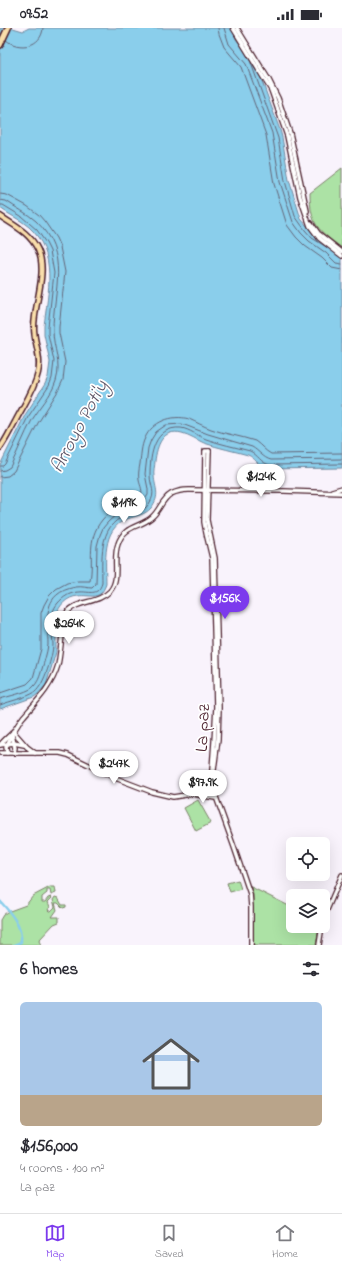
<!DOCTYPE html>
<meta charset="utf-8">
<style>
:root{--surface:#fff;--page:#f7f7f7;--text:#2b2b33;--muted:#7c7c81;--line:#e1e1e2;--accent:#7c3aed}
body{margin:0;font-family:"Indie Flower",sans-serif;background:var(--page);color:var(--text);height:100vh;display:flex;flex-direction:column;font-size:15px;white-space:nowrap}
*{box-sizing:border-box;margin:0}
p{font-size:13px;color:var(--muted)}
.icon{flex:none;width:22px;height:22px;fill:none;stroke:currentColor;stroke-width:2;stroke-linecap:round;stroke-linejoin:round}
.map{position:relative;height:917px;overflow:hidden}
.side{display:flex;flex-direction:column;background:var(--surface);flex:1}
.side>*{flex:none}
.fabs{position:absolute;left:286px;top:809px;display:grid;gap:8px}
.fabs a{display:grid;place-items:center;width:44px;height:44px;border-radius:6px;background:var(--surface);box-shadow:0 4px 16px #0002;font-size:20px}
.price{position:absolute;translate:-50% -34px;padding:0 9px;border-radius:14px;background:#fff;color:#222;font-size:13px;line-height:26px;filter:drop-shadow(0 1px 2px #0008)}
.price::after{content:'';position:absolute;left:50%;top:24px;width:12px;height:9px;margin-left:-6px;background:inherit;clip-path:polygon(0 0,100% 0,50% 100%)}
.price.on{background:var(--accent);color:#fff}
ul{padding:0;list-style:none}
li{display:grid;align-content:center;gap:8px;height:212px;padding:0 20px}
li span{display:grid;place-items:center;height:124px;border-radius:6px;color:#555}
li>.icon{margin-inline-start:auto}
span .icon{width:72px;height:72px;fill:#fffc;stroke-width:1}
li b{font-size:17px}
h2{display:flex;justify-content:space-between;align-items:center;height:48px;padding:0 20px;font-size:17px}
.status{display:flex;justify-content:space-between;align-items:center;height:28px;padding:0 20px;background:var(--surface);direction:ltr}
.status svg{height:11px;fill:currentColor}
.tabs{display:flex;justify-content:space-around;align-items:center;height:56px;border-top:1px solid var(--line);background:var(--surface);font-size:11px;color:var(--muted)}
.tabs a{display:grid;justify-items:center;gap:2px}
.tabs .on{color:var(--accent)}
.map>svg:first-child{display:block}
.green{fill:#ace2a5;stroke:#7b8068}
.water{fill:#8aceeb;stroke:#70889e}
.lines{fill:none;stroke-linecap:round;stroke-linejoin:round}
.shore{stroke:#646578;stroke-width:1}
.canal{stroke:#8aceeb;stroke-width:2.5}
.secondary-casing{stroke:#4a1f2b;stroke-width:6}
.primary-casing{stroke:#4a1f2b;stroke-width:7}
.highway-casing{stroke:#4a1f2b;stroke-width:8}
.secondary{stroke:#fff;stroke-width:3.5}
.primary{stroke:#f9deab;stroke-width:4}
.highway{stroke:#f9deab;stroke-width:5}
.labels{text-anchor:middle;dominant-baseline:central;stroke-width:3.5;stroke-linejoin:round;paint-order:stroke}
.street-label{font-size:18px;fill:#4a1f2b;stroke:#fff}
.water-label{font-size:19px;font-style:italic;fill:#5d5465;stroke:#fff}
</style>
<div class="status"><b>09:52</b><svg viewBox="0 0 49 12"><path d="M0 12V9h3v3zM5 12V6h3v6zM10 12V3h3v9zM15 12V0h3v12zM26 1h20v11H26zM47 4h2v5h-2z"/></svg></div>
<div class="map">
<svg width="342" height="917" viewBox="0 0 342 917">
<rect width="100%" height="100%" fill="#f9f3fc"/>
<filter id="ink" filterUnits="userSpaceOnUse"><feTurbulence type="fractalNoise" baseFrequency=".025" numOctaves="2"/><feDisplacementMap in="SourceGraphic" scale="8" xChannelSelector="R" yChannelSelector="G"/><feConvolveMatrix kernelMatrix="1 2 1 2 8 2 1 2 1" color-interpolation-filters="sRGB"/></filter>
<g filter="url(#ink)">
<g class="green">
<path d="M342 140V220C318 202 310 197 310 165Z"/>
<path d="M198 772 211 795 196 803 184 780Z"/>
<path d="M238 852 241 861 230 864 227 855Z"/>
<path d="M50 859H55L56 865 51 867 50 862H47V865L42 869V874H45L48 870 51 869 52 870 48 874 50 879 48 882 49 883H51L55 879 53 872 55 869 58 870 62 877H66V879L63 880 58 875H55L57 882 52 889H59V894L54 896 40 911 39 913 41 917H0V892L3 887 7 884 26 877 33 868Z"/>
<path d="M251 859 293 880V898H319L316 917H253V867Z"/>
</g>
<path class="water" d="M0 0H13L23 3 29 0H232L236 11 256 37 280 102 282 109 289 152 301 191 315 207 342 229V440L266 441C258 437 255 430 248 427 234 423 219 420 204 415 197 412 190 407 182 405 162 400 157 418 155 433 155 438 153 443 154 448 155 461 161 467 151 480 145 487 136 488 127 491 101 501 106 534 106 556 100 574 91 566 78 568 67 569 59 577 56 588V624L46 657 38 666 34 669 0 681V437L25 387 45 356 48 349 50 334 44 306V298C48 264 58 225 29 199 20 191 9 187 0 180Z"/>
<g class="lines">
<g class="shore">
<path d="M218 0 219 6 224 19 241 39 266 107 274 156 287 197 296 209 305 218 322 230 332 240 342 242"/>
<path d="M224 0 229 16 246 36 272 105 280 154 293 194 301 205 309 213 326 225 336 235 342 236"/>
<path d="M6 12C19 23 42 19 43 0"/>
<path d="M251 35 278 110 285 153 295 188 305 202 312 210 328 220"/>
<path d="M0 166 7 167 27 178 39 187 45 194 56 210 60 219 65 244 59 299V305L65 334 63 352 58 363 38 395 14 443 8 448 0 449"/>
<path d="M0 172 6 173C16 180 27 185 36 193 71 227 53 262 53 302 53 321 62 334 56 353 51 368 40 379 32 392 24 407 18 423 10 439L5 442 0 443"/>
<path d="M0 177H3L21 188 37 202 46 215 50 223 54 245 48 299V306L54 333 52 350 49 358 28 389 5 436 3 438H0"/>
<path d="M0 665 27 656 33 650 41 621V585L44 577 49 568 56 561 67 555 78 553H90C94 531 86 512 102 492 106 487 111 483 116 480 123 476 135 476 140 469 144 463 140 458 139 452 138 447 139 441 140 436 141 428 141 418 145 410 152 394 172 386 189 391 196 394 203 398 211 401 225 406 240 408 255 413 261 417 265 423 271 426L342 425"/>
<path d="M0 671C9 668 25 665 32 660 38 655 40 648 42 641 44 634 47 625 48 617 48 591 41 565 76 559 82 558 87 560 92 560L96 556 97 518 100 507 103 500 108 494 118 485 141 477 148 467V461L145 446 148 420 151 412 156 404 166 397 182 396 208 406 252 419C259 423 263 430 271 432L342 431"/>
<path d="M0 677C10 673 26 670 35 664 44 657 53 628 53 616 52 603 48 586 58 575 63 569 71 564 79 564 89 563 98 569 102 555 102 532 98 498 125 488 134 484 143 484 149 476 157 464 150 459 150 447 150 427 154 398 181 400 189 401 198 408 206 411 220 416 235 419 250 423 258 427 261 435 270 437L342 436"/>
</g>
<path class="canal" d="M0 873C10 884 23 899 21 914L14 917"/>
<defs>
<g id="secondary">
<path d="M233 0 271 62 287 108 300 169 310 198 319 210 342 228"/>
<path d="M237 0 269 52 278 70 290 105 307 183"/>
<path d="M311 195 318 205 342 224"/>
<path d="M209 423H205L204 494 206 505 212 530 214 599 216 679 214 714 211 755 234 819 250 866 251 879V917"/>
<path d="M209 423 207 492 215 530 219 680 218 711 214 742"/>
<path d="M332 463 342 460"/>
<path d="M13 703 27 719 35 725"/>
<path d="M12 707 15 720 14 725"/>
<path d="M0 717C4 712 9 708 13 704 17 699 19 694 23 689 37 673 52 658 58 637 60 627 61 617 62 607 62 601 61 594 64 589 73 571 97 577 110 563 121 550 112 531 118 516 124 497 140 500 152 489 160 482 162 471 171 466 177 463 183 462 189 462L284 463 342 465"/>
<path d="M0 717 14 715 24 717"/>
<path d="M0 725H60L68 727 118 751 152 764 169 768 173 769 192 766 211 759"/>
<path d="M7 725 6 719 12 707"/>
<path d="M193 766 215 770"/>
<path d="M323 891 342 847"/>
<path d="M319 917 322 898"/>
</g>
<path id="primary" d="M0 188C15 198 30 205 38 222 48 244 34 276 34 300 34 315 42 329 38 345 34 363 23 378 15 394 10 403 6 412 0 420"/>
<path id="highway" d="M0 17 8 0"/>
</defs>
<use href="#secondary" class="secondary-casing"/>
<use href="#primary" class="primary-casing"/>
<use href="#highway" class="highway-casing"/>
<use href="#secondary" class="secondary"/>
<use href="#primary" class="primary"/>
<use href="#highway" class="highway"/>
</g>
</g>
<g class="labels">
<g class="street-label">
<text transform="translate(204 700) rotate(-87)">La paz</text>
</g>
<g class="water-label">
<text transform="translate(80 399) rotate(-62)">Arroyo Poti'y</text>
</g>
</g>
</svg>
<div class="fabs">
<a><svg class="icon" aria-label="locate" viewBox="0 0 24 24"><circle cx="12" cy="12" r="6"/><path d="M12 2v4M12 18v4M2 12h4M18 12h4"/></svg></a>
<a><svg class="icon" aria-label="layers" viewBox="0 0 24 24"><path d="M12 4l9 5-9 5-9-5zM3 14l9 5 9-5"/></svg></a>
</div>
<b class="price" style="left:261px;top:470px">$124K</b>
<b class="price" style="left:124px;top:496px">$119K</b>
<b class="price on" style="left:225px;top:592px">$156K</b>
<b class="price" style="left:69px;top:617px">$264K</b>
<b class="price" style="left:114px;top:757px">$247K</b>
<b class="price" style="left:203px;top:776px">$97.9K</b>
</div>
<section class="side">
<h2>6 homes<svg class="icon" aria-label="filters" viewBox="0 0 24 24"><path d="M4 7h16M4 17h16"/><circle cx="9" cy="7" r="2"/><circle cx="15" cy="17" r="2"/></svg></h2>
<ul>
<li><span style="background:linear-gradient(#a9c7e8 75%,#b9a48a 0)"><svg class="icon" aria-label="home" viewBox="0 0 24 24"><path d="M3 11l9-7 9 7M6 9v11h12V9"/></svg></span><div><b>$156,000</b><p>4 rooms · 100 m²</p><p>La paz</p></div></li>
</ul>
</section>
<nav class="tabs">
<a class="on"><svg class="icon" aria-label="map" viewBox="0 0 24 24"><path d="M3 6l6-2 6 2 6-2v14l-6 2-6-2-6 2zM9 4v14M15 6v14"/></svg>Map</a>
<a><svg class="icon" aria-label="saved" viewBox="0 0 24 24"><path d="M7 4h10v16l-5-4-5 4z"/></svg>Saved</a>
<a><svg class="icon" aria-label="home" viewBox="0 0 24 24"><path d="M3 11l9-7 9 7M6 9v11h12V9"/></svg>Home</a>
</nav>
